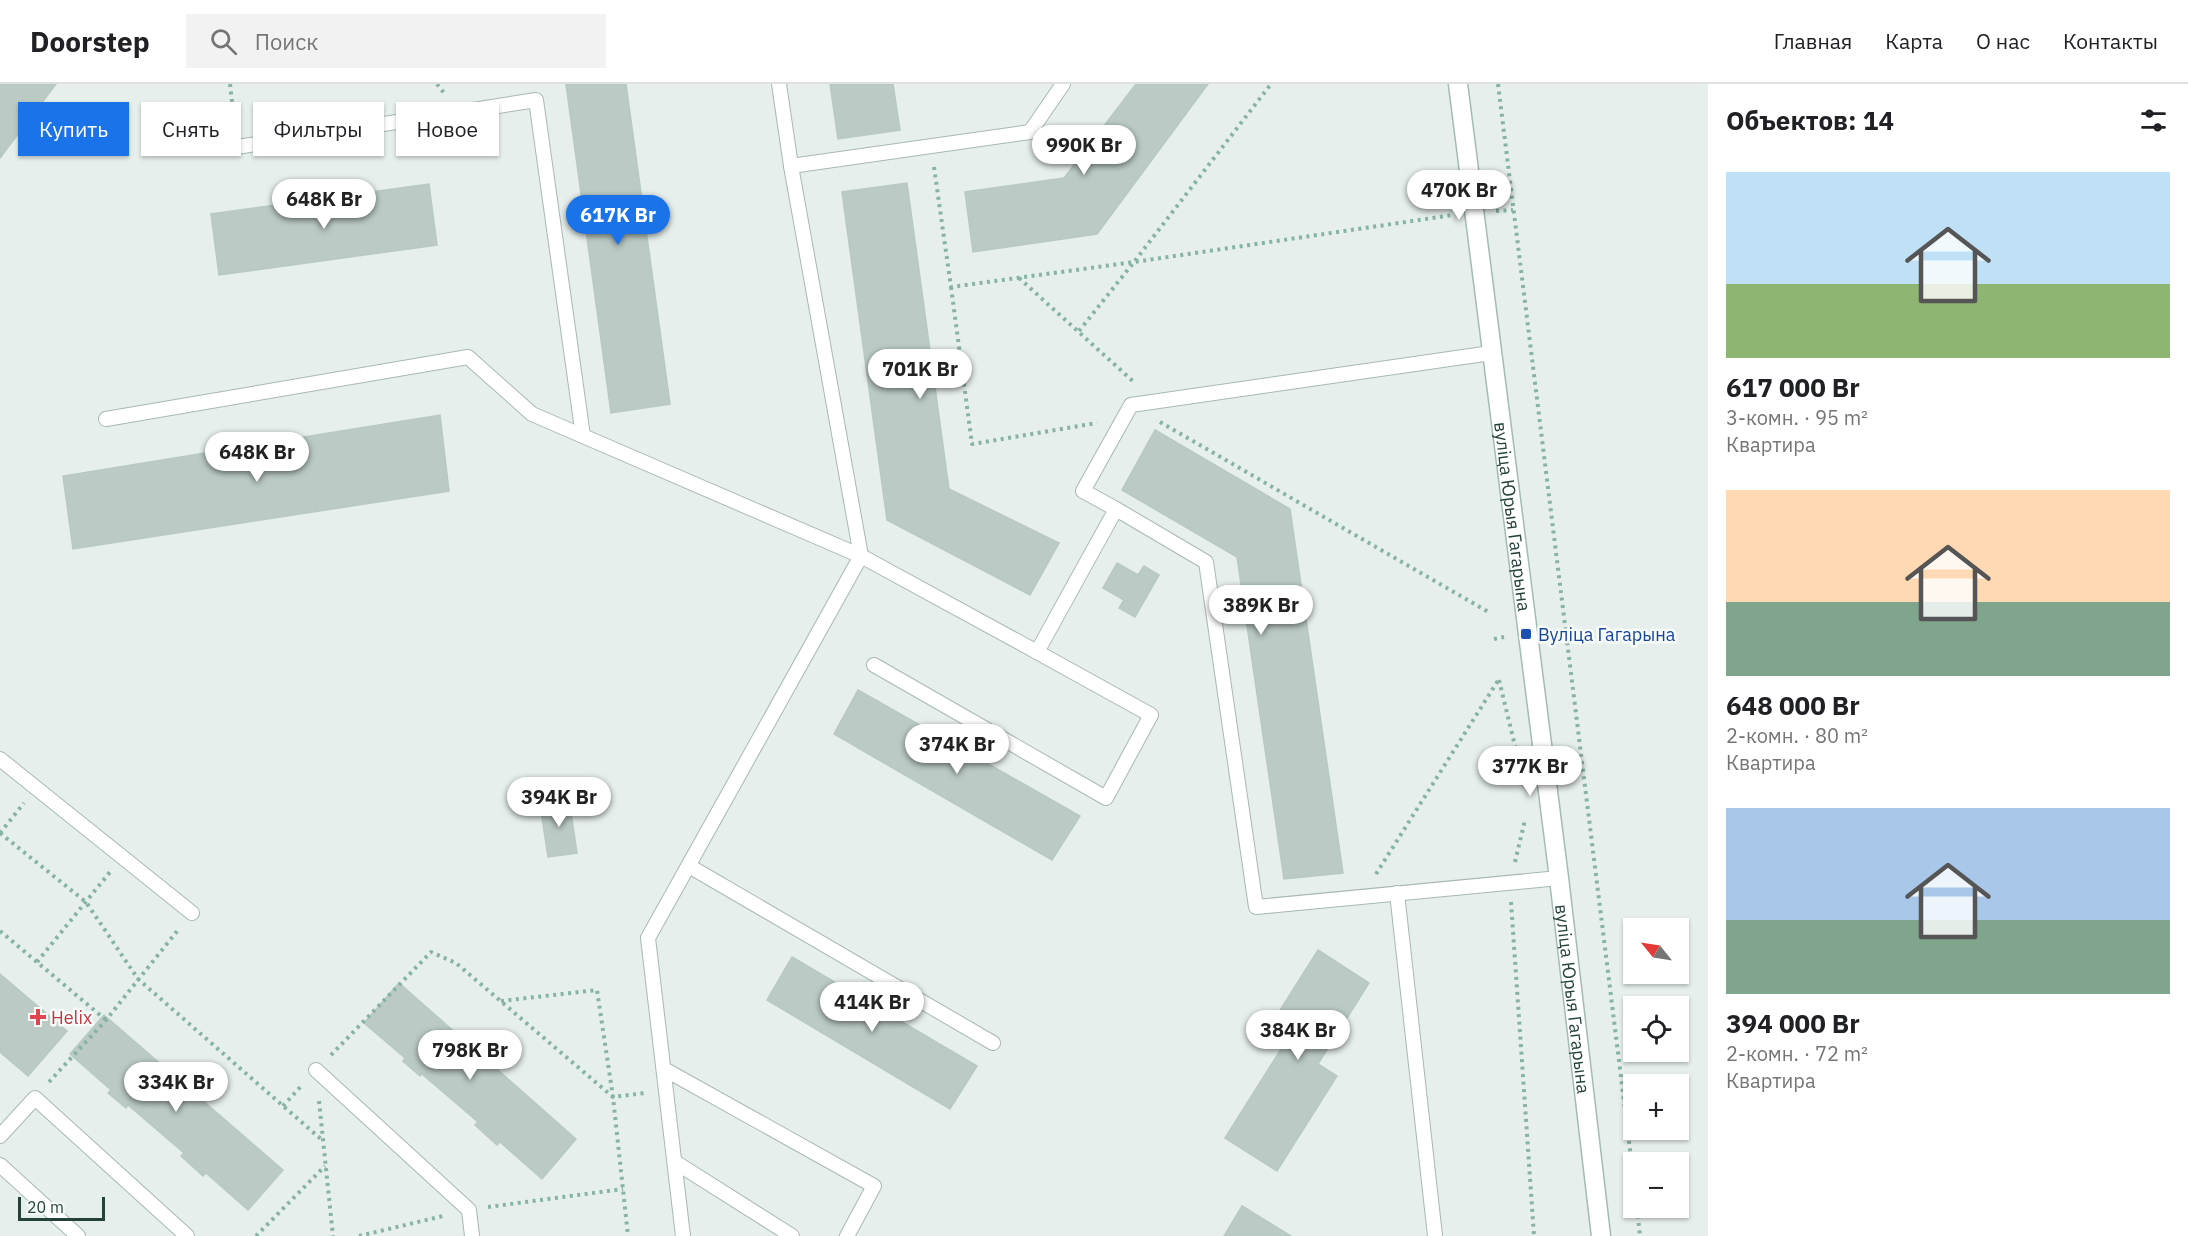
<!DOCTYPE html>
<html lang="ru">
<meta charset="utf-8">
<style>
:root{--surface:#fff;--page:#f2f2f2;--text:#202124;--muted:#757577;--line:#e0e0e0;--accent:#1a73e8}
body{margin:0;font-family:"IBM Plex Sans",sans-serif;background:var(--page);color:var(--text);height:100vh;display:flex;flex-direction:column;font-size:22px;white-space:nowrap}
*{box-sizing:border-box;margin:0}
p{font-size:20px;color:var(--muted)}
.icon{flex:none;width:33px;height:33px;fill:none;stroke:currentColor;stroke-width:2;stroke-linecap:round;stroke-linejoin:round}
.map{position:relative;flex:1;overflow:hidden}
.drawer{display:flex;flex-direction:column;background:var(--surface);width:480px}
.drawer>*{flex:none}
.hud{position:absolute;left:18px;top:18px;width:570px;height:54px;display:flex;gap:12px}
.needle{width:39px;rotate:300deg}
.controls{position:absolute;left:1623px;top:834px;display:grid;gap:12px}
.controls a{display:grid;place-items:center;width:66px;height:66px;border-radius:0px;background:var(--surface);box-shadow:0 2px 4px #0004;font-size:30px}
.scale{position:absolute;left:18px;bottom:15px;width:87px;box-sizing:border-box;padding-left:6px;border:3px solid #24423a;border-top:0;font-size:16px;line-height:21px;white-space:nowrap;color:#24423a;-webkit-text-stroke:4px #f7fbf9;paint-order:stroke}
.price{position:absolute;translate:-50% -51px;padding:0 14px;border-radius:21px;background:#fff;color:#222;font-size:20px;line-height:39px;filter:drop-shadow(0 2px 3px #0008)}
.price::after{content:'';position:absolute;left:50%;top:36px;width:18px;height:14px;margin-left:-9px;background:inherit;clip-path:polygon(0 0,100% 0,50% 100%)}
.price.active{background:var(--accent);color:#fff}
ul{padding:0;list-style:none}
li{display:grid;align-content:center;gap:12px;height:318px;padding:0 18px}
li span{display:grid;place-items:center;height:186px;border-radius:0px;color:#555}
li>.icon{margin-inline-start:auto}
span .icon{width:108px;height:108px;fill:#fffc;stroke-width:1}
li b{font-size:26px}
h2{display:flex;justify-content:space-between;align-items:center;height:72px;padding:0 18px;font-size:26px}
.tag{padding:0 21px;border-radius:0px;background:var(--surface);box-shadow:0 2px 4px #0004;font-size:21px;line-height:54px}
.tag.active{background:var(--accent);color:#fff}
header{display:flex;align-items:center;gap:36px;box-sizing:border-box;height:84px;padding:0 30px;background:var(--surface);border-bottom:2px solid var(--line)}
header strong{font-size:28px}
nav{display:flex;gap:33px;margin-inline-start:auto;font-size:21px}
.search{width:420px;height:54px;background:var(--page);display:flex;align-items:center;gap:15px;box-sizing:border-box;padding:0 21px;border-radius:0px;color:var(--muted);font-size:22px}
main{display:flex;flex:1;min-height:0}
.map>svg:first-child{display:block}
.building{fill:#bbcac4;stroke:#b8c9c2;stroke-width:1.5}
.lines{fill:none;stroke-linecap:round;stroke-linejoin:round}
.lane-casing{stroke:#a8b8b2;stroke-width:16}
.secondary-casing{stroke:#a4bbb3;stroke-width:21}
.path{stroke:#86b3a5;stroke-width:4;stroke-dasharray:3 4.5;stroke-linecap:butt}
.lane{stroke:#fff;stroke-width:14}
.secondary{stroke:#fff;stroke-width:18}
.transit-dot{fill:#1a4fb4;stroke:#f7fbf9;stroke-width:2}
.health-dot{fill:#e0444e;stroke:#f7fbf9;stroke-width:2}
.labels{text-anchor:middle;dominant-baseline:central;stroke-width:5;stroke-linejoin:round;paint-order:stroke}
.street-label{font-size:18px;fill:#24423a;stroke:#f7fbf9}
.transit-label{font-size:18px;fill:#164399;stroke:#f7fbf9;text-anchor:start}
.health-label{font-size:18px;fill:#be3a42;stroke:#f7fbf9;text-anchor:start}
</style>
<header>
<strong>Doorstep</strong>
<div class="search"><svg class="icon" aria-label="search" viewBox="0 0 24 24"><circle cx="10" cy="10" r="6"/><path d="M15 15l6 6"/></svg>Поиск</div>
<nav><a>Главная</a><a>Карта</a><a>О нас</a><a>Контакты</a></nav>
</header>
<main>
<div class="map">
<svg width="1708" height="1152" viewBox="0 0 1708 1152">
<rect width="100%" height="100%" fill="#e6efeb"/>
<g class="building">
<path d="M0 0H56L0 74Z"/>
<path d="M566 0H626L670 320 611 329Z"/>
<path d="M830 0H893L900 46 838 55Z"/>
<path d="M1136 0H1208L1097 150 973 168 965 108 1064 94Z"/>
<path d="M907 99 949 405 1059 459 1030 511 887 436 842 108Z"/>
<path d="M429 100 437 161 219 191 211 130Z"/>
<path d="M440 331 449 407 73 465 63 392Z"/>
<path d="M1155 346 1290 425 1343 789 1284 795 1237 473 1122 406Z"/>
<path d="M1117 479 1138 491 1144 482 1159 491 1135 533 1119 524 1124 516 1103 504Z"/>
<path d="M858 606 1080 732 1052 776 834 650Z"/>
<path d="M569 715 577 769 548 773 540 720Z"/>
<path d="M1318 866 1369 899 1318 980 1337 992 1277 1087 1225 1054 1283 962 1265 950Z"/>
<path d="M792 873 977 982 950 1025 767 916Z"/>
<path d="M0 890 67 947 28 992 0 968Z"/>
<path d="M399 899 576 1055 542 1095 500 1058 497 1061 475 1041 478 1038 422 990 420 992 403 977 405 974 364 939Z"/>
<path d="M104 931 283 1086 248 1126 206 1089 203 1092 181 1072 184 1069 128 1021 126 1024 108 1009 111 1006 70 970Z"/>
<path d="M1242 1122 1291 1152H1224Z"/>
</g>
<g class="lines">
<defs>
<g id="lane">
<path d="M237 63 536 16 583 352 861 472 1037 568 1116 425 1206 478 1256 823 1559 794"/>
<path d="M791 82 1030 48 1063 0"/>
<path d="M106 335 468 273 532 330 583 352"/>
<path d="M1116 425 1083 407 1131 321 1491 269"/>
<path d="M874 581 1106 714 1151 631 1037 568"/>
<path d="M0 675 192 829"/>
<path d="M689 782 993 959"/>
<path d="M1397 809 1435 1152"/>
<path d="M664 985 874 1102 847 1152"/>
<path d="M316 986 469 1126 472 1152"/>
<path d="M0 1052 35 1014 187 1152"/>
<path d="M675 1078 792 1152"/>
<path d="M0 1081 78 1152"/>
<path d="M683 1152 648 854 861 472 791 82 779 0"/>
</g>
<g id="secondary">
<path id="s1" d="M1458 0 1559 794 1601 1152"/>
</g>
</defs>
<use href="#lane" class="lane-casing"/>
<use href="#secondary" class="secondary-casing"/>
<g class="path">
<path d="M230 0 235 44"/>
<path d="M437 0 444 9"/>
<path d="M1498 0 1634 1098"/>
<path d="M934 83 951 203 1134 178 1271 0"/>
<path d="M1496 127 1513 126"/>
<path d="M1019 194 1135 299"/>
<path d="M951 203 972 360 1097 339"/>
<path d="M1079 247 1134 178 1453 131"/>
<path d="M1160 338 1490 529"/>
<path d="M1494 555 1504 553"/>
<path d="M1499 596 1517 670"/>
<path d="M0 749 86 818 138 895 322 1056"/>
<path d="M0 749 24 719"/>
<path d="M1515 778 1525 736"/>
<path d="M1376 790 1499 595"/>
<path d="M1511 818 1534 1152"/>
<path d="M0 847 106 936"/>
<path d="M37 878 110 788"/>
<path d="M501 917 597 906 613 1013 628 1152"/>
<path d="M331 971 431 868 456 879 613 1013 645 1009"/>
<path d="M49 998 106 936 178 846"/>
<path d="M319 1017 333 1152"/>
<path d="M283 1022 303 1000"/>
<path d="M488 1123 623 1105"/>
<path d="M1637 1124 1640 1152"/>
<path d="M256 1152 325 1082"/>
<path d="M359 1152 443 1132"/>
</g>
<use href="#lane" class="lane"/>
<use href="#secondary" class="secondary"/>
</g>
<rect class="transit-dot" x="1520" y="544" width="12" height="12" rx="3"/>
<path class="health-dot" d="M35 924h6v6h6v6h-6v6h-6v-6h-6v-6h6z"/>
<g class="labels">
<g class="street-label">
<text stroke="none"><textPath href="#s1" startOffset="436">вуліца Юрыя Гагарына</textPath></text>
<text stroke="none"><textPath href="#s1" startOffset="922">вуліца Юрыя Гагарына</textPath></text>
</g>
<g class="transit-label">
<text x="1538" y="550">Вуліца Гагарына</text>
</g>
<g class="health-label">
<text x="51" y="933">Helix</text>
</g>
</g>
</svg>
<div class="controls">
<a><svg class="needle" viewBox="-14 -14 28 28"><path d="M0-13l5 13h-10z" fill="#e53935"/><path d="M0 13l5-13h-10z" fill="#757577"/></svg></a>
<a><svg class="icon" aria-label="locate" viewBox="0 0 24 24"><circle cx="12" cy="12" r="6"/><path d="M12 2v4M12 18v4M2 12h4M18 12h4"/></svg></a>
<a>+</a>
<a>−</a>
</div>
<div class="scale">20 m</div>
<b class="price" style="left:1084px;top:92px">990K Br</b>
<b class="price" style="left:1459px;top:137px">470K Br</b>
<b class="price" style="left:324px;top:146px">648K Br</b>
<b class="price active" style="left:618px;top:162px">617K Br</b>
<b class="price" style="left:920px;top:316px">701K Br</b>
<b class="price" style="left:257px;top:399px">648K Br</b>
<b class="price" style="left:1261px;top:552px">389K Br</b>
<b class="price" style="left:957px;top:691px">374K Br</b>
<b class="price" style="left:1530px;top:713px">377K Br</b>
<b class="price" style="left:559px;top:744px">394K Br</b>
<b class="price" style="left:872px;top:949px">414K Br</b>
<b class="price" style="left:1298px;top:977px">384K Br</b>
<b class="price" style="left:470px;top:997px">798K Br</b>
<b class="price" style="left:176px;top:1029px">334K Br</b>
<div class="hud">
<a class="tag active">Купить</a>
<a class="tag">Снять</a>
<a class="tag">Фильтры</a>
<a class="tag">Новое</a>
</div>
</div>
<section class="drawer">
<h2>Объектов: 14<svg class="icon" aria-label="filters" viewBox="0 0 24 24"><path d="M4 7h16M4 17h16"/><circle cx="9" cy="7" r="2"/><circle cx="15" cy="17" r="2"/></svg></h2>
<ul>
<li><span style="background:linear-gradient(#bfe0f5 60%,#8fb573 0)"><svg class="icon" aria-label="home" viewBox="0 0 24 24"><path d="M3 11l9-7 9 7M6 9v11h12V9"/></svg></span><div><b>617 000 Br</b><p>3-комн. · 95 m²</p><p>Квартира</p></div></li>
<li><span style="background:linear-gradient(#ffd9b3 60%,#7fa58c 0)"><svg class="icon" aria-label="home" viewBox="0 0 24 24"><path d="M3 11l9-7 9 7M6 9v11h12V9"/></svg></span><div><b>648 000 Br</b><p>2-комн. · 80 m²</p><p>Квартира</p></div></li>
<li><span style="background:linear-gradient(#a9c7e8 60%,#7fa58c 0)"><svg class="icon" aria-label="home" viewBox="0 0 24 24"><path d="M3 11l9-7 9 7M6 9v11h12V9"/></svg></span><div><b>394 000 Br</b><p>2-комн. · 72 m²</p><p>Квартира</p></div></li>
</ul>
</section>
</main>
